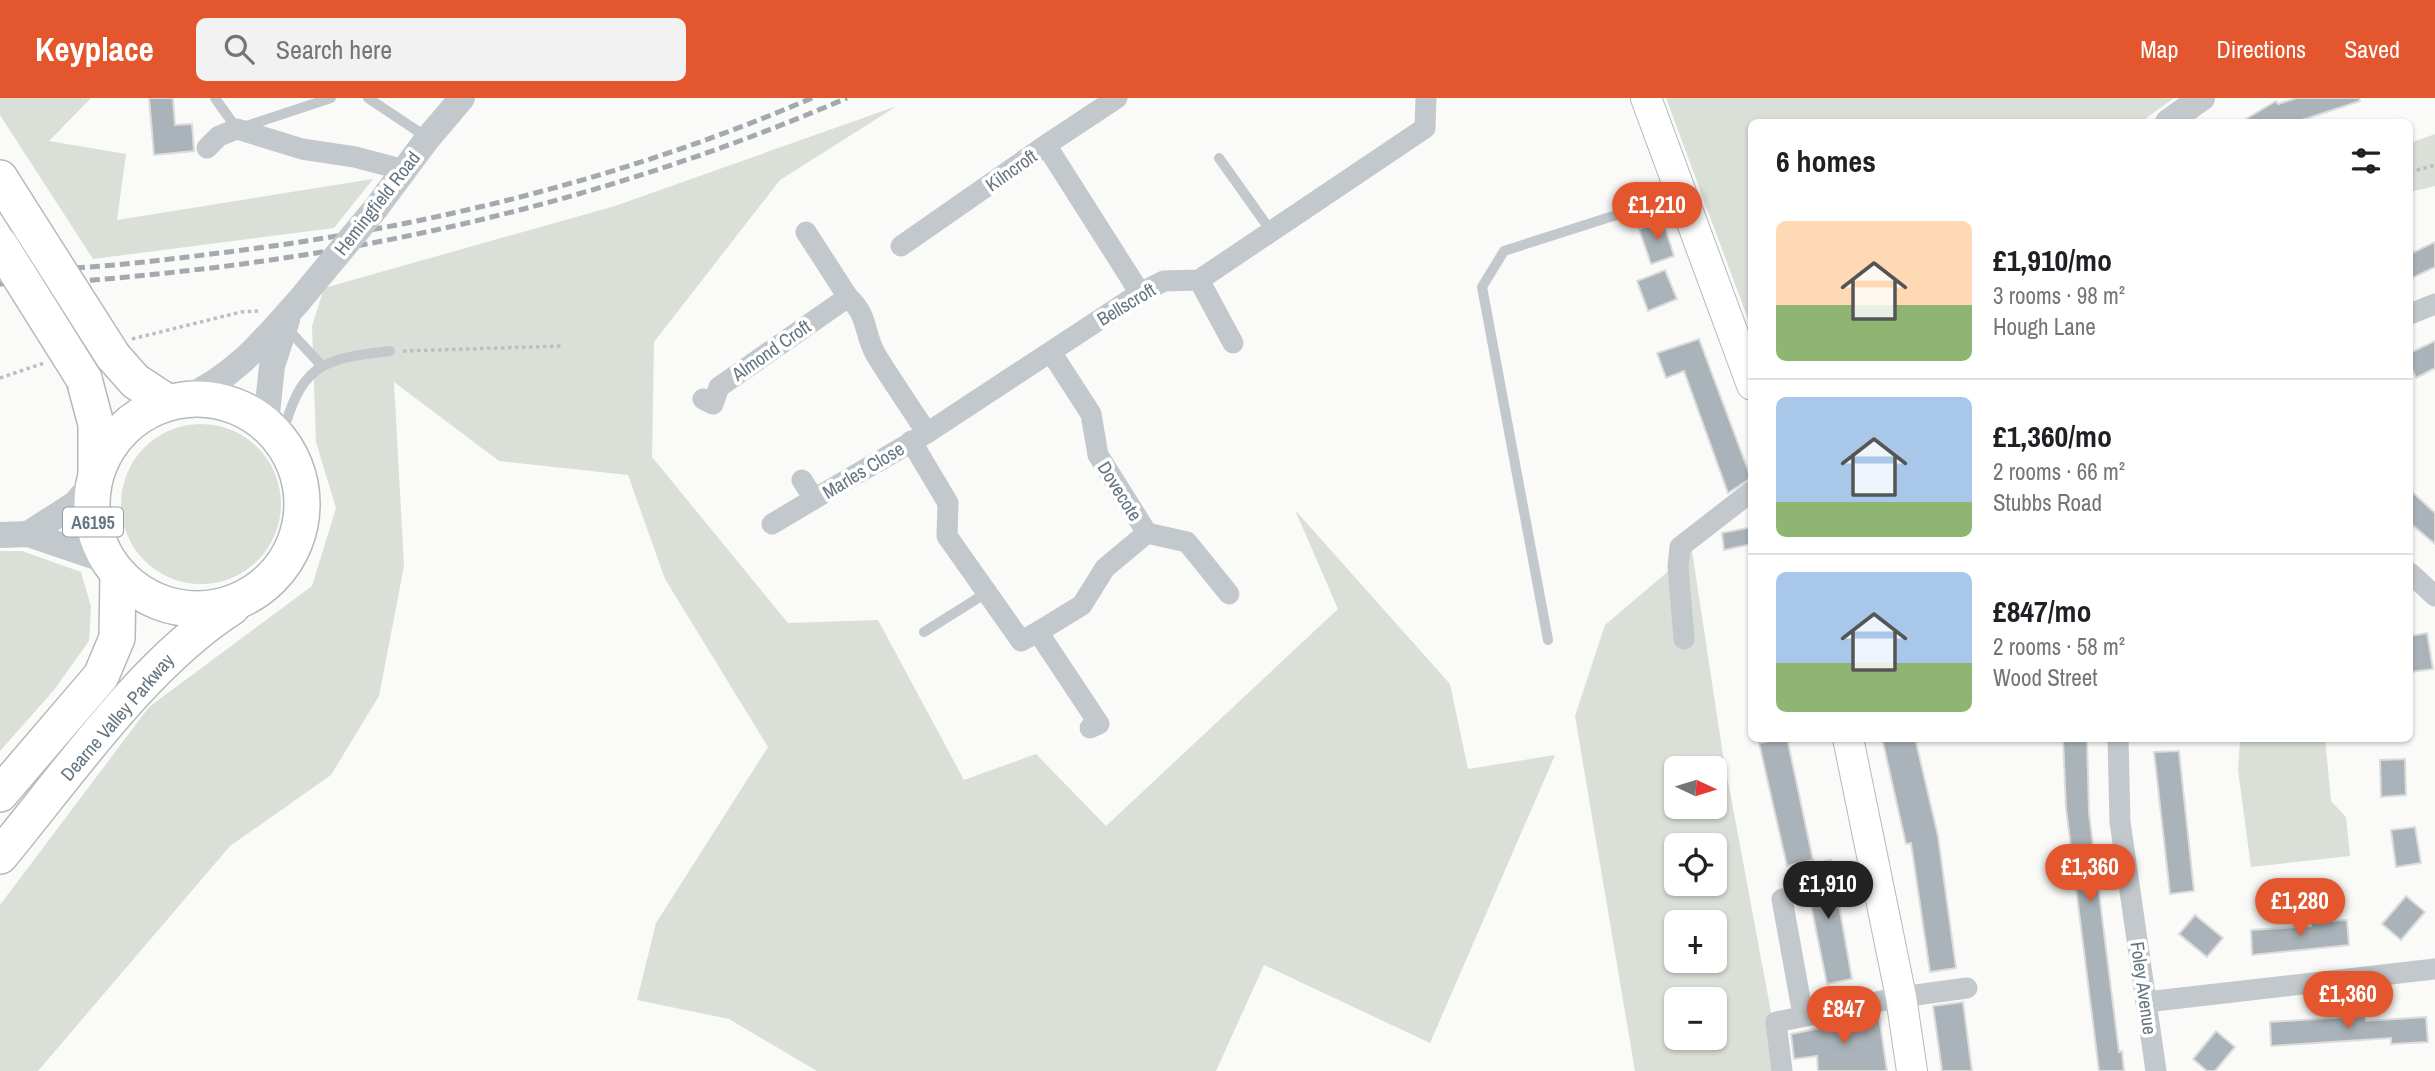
<!DOCTYPE html>
<meta charset="utf-8">
<style>
:root{--surface:#fff;--page:#f2f2f2;--text:#202124;--muted:#757577;--line:#e0e0e0;--accent:#e4572e}
body{margin:0;font-family:"Archivo Narrow",sans-serif;background:var(--page);color:var(--text);height:100vh;display:flex;flex-direction:column;font-size:26px;white-space:nowrap}
*{box-sizing:border-box;margin:0}
p{font-size:23px;color:var(--muted)}
.icon{flex:none;width:38px;height:38px;fill:none;stroke:currentColor;stroke-width:2;stroke-linecap:round;stroke-linejoin:round}
.map{position:relative;flex:1;overflow:hidden}
.side{position:absolute;left:1748px;top:21px;width:665px;height:623px;display:flex;flex-direction:column;background:var(--surface);border-radius:10px;box-shadow:0 2px 5px #0004}
.side>*{flex:none}
.needle{width:46px;rotate:94deg}
.controls{position:absolute;left:1664px;top:658px;display:grid;gap:14px}
.controls a{display:grid;place-items:center;width:63px;height:63px;border-radius:10px;background:var(--surface);box-shadow:0 2px 5px #0004;font-size:35px}
.price{position:absolute;translate:-50% -60px;padding:0 16px;border-radius:24px;background:var(--accent);color:#fff;font-size:23px;line-height:46px;filter:drop-shadow(0 2px 4px #0008)}
.price::after{content:'';position:absolute;left:50%;top:42px;width:21px;height:16px;margin-left:-10px;background:inherit;clip-path:polygon(0 0,100% 0,50% 100%)}
.price.current{background:#222;color:#fff}
ul{padding:0;list-style:none}
li{display:flex;align-items:center;gap:21px;height:175px;padding:0 28px}
li+li{border-top:2px solid var(--line)}
li span{display:grid;place-items:center;flex:none;width:196px;height:140px;border-radius:10px;color:#555}
li>.icon{margin-inline-start:auto}
span .icon{width:84px;height:84px;fill:#fffc;stroke-width:1}
li b{font-size:30px}
h2{display:flex;justify-content:space-between;align-items:center;height:84px;padding:0 28px;font-size:30px}
header{display:flex;align-items:center;gap:42px;box-sizing:border-box;height:98px;padding:0 35px;background:var(--accent);color:#fff}
header strong{font-size:33px}
nav{display:flex;gap:38px;margin-inline-start:auto;font-size:24px}
.search{width:490px;height:63px;background:var(--page);display:flex;align-items:center;gap:18px;box-sizing:border-box;padding:0 24px;border-radius:10px;color:var(--muted);font-size:26px}
.map>svg:first-child{display:block}
.green{fill:#dadfd7;fill-rule:evenodd}
.building{fill:#aab3b9;stroke:#dcdcda;stroke-width:2}
.lines{fill:none;stroke-linecap:round;stroke-linejoin:round}
.secondary-casing{stroke:#b3babf;stroke-width:32}
.trunk-casing{stroke:#b4b9bd;stroke-width:38}
.path{stroke:#bbbfc2;stroke-width:3.5;stroke-dasharray:3.5 3.5;stroke-linecap:butt}
.service{stroke:#c3c8cc;stroke-width:10}
.minor{stroke:#c3c8cc;stroke-width:21}
.tertiary{stroke:#c3c8cc;stroke-width:26}
.secondary{stroke:#fff;stroke-width:30}
.trunk{stroke:#fff;stroke-width:35}
.rail{stroke:#a2aab0;stroke-width:5;stroke-dasharray:10 5;stroke-linecap:butt}
.trunk-bridge-casing{stroke:#b4b9bd;stroke-width:38;stroke-linecap:butt}
.tertiary-bridge{stroke:#c3c8cc;stroke-width:26}
.trunk-bridge{stroke:#fff;stroke-width:35}
.labels{text-anchor:middle;dominant-baseline:central;stroke-width:7;stroke-linejoin:round;paint-order:stroke}
.shield{fill:#fff;stroke:#939fa8;stroke-width:2}
.shield-label{font-size:18px;font-weight:bold;fill:#657683}
.street-label{font-size:19px;fill:#657683;stroke:#fff}
</style>
<header>
<strong>Keyplace</strong>
<div class="search"><svg class="icon" aria-label="search" viewBox="0 0 24 24"><circle cx="10" cy="10" r="6"/><path d="M15 15l6 6"/></svg>Search here</div>
<nav><a>Map</a><a>Directions</a><a>Saved</a></nav>
</header>
<div class="map">
<svg width="2435" height="973" viewBox="0 0 2435 973">
<rect width="100%" height="100%" fill="#fafaf8"/>
<g class="green">
<path d="M0 0H91L49 43 126 56 117 122 373 81 334 130 93 161 0 17Z"/>
<path d="M1666 0H2174L2141 24H1752V232Z"/>
<path d="M897 8 780 82 654 244 652 359 788 525 878 522 964 682 1036 656 1106 728 1338 511 1295 412 1450 586 1468 671 1555 657 1430 945 1264 867 1216 973H817L729 921 637 902 656 825 768 649 665 481 628 377 499 363 394 284 404 468 379 598 331 677 230 748 38 973H0V807L149 609 312 488 336 410 316 344 312 228 324 190 615 108Z"/>
<path d="M2435 36V88L2410 94V45Z"/>
<circle cx="201" cy="406" r="80"/>
<path d="M0 453H22L81 474 91 509 89 543 54 592 0 653Z"/>
<path d="M1692 453 1722 651 1782 973H1635L1575 618 1605 527ZM1676 670H1715V709H1676ZM1676 747H1715V786H1676ZM1676 824H1715V863H1676ZM1676 901H1715V940H1676Z"/>
<path d="M2240 641H2325L2331 703 2346 719 2350 758 2251 769 2238 672Z"/>
</g>
<g class="building">
<path d="M149 0H173L175 27 192 26 194 53 154 57Z"/>
<path d="M2297 0H2359L2360 3 2296 24H2241L2276 3 2278 6Z"/>
<path d="M1663 123 1674 158 1651 166 1639 131Z"/>
<path d="M2435 144V169L2410 181V156Z"/>
<path d="M1665 172 1677 201 1648 213 1637 183Z"/>
<path d="M1699 241 1751 380 1728 395 1684 273 1666 280 1657 255Z"/>
<path d="M2435 243V270L2416 280 2410 266V255Z"/>
<path d="M2410 392 2435 415V446L2410 425Z"/>
<path d="M1752 429V446L1724 452 1722 435Z"/>
<path d="M2427 535 2433 571 2410 574V538Z"/>
<path d="M1787 640 1813 762 1787 768 1759 645Z"/>
<path d="M1882 640H1915L1938 738 1956 870 1930 874 1911 745 1906 746Z"/>
<path d="M2063 640H2087L2089 715 2119 954 2122 953 2124 973H2099L2066 710Z"/>
<path d="M2179 653 2194 793 2170 796 2154 654Z"/>
<path d="M2405 661 2406 697 2381 699 2380 662Z"/>
<path d="M2415 729 2421 765 2396 769 2391 732Z"/>
<path d="M1831 762 1852 881 1827 886 1803 768Z"/>
<path d="M2406 798 2425 814 2401 842 2382 826Z"/>
<path d="M2195 817 2223 840 2207 859 2179 836Z"/>
<path d="M2347 822 2349 847 2252 857 2251 832 2311 828V824Z"/>
<path d="M1963 904 1972 973H1942L1933 908Z"/>
<path d="M1879 918 1887 973H1818L1817 958 1794 961 1791 936Z"/>
<path d="M2365 918 2366 923 2426 919 2428 944 2391 946V940L2271 948 2270 924Z"/>
<path d="M2216 933 2235 949 2215 973H2207L2193 961Z"/>
</g>
<g class="lines">
<defs>
<g id="secondary">
<path d="M1646 0 1752 287"/>
<path d="M1848 640 1901 899 1912 973"/>
</g>
<g id="trunk">
<path d="M0 80 15 104"/>
<path d="M113 258 135 283 167 304"/>
<path d="M84 281 96 326V374"/>
<circle cx="197" cy="406" r="105"/>
<path d="M0 696 101 578 117 540 118 476"/>
<path d="M0 758C68 676 143 566 232 509"/>
</g>
</defs>
<use href="#secondary" class="secondary-casing"/>
<use href="#trunk" class="trunk-casing"/>
<g class="path">
<path d="M2410 74 2435 67"/>
<path d="M132 241 241 214 258 213"/>
<path d="M403 253 562 248"/>
<path d="M0 280 44 265"/>
</g>
<g class="service">
<path d="M215 0 237 31 331 0"/>
<path d="M368 0 428 40"/>
<path d="M1219 60 1271 133"/>
<path d="M285 228 321 267"/>
<path d="M281 341C301 269 317 261 390 253"/>
<path d="M924 534 986 495"/>
<path d="M1548 542 1482 189 1504 153 1679 97"/>
</g>
<g class="minor">
<path d="M1046 47 1117 0"/>
<path d="M207 50 219 38 237 31 302 51 355 59 404 72"/>
<path d="M901 148 1046 47 1140 195"/>
<path d="M1199 182 1233 245"/>
<path d="M848 199C869 218 863 234 876 257 892 283 910 309 927 335"/>
<path d="M2410 216 2435 206"/>
<path d="M1051 254 1091 316 1098 357 1147 435"/>
<path d="M703 301 713 306 719 289 848 199 806 134"/>
<path d="M911 343 948 405 947 438 1021 543 1038 534"/>
<path d="M802 382 814 401 927 335 1140 195 1164 183 1199 182 1425 30 1426 0"/>
<path d="M772 426 814 401"/>
<path d="M1147 435 1187 444 1229 496"/>
<path d="M2410 475 2435 498"/>
<path d="M1684 541 1678 469 1680 449 1752 393"/>
<path d="M1090 630 1099 626 1038 534 1082 507 1105 470 1147 435"/>
<path d="M2118 640 2120 724 2156 973"/>
<path d="M1782 801 1803 917"/>
<path d="M2146 904 2435 871"/>
<path d="M1782 973 1776 924 1901 899 1967 890"/>
</g>
<g class="tertiary">
<path d="M2168 24 2202 0"/>
<path d="M376 110 428 40 462 0"/>
<path d="M185 301C238 275 260 246 298 204"/>
<path d="M266 325 272 268 287 222"/>
<path d="M28 436 75 406 94 384"/>
<path d="M0 437 28 436 108 463"/>
</g>
<use href="#secondary" class="secondary"/>
<use href="#trunk" class="trunk"/>
<g class="rail">
<path d="M0 172C70 173 141 165 211 156 417 132 621 82 812 0"/>
<path d="M0 186C70 186 141 178 211 170 433 143 642 88 847 0"/>
</g>
<defs>
<g id="trunk-bridge">
<path d="M15 104 113 258"/>
<path d="M0 147 84 281"/>
</g>
</defs>
<use href="#trunk-bridge" class="trunk-bridge-casing"/>
<path class="tertiary-bridge" d="M298 204 376 110"/>
<use href="#trunk-bridge" class="trunk-bridge"/>
</g>
<g class="labels">
<rect class="shield" x="63" y="409.5" width="60" height="29" rx="5"/>
<g class="shield-label">
<text x="93" y="424">A6195</text>
</g>
<g class="street-label">
<text transform="translate(1011 72) rotate(-35)">Kilncroft</text>
<text transform="translate(377 105) rotate(-52)">Hemingfield Road</text>
<text transform="translate(1126 206) rotate(-31)">Bellscroft</text>
<text transform="translate(771 252) rotate(-35)">Almond Croft</text>
<text transform="translate(863 372) rotate(-31)">Marles Close</text>
<text transform="translate(1120 393) rotate(58)">Dovecote</text>
<text transform="translate(117 619) rotate(-49)">Dearne Valley Parkway</text>
<text transform="translate(2144 890) rotate(82)">Foley Avenue</text>
</g>
</g>
</svg>
<div class="controls">
<a><svg class="needle" viewBox="-14 -14 28 28"><path d="M0-13l5 13h-10z" fill="#e53935"/><path d="M0 13l5-13h-10z" fill="#757577"/></svg></a>
<a><svg class="icon" aria-label="locate" viewBox="0 0 24 24"><circle cx="12" cy="12" r="6"/><path d="M12 2v4M12 18v4M2 12h4M18 12h4"/></svg></a>
<a>+</a>
<a>−</a>
</div>
<b class="price" style="left:1657px;top:144px">£1,210</b>
<b class="price" style="left:2090px;top:806px">£1,360</b>
<b class="price current" style="left:1828px;top:823px">£1,910</b>
<b class="price" style="left:2300px;top:840px">£1,280</b>
<b class="price" style="left:2348px;top:933px">£1,360</b>
<b class="price" style="left:1844px;top:948px">£847</b>
<section class="side">
<h2>6 homes<svg class="icon" aria-label="filters" viewBox="0 0 24 24"><path d="M4 7h16M4 17h16"/><circle cx="9" cy="7" r="2"/><circle cx="15" cy="17" r="2"/></svg></h2>
<ul>
<li><span style="background:linear-gradient(#ffd9b3 60%,#8fb573 0)"><svg class="icon" aria-label="home" viewBox="0 0 24 24"><path d="M3 11l9-7 9 7M6 9v11h12V9"/></svg></span><div><b>£1,910/mo</b><p>3 rooms · 98 m²</p><p>Hough Lane</p></div></li>
<li><span style="background:linear-gradient(#a9c7e8 75%,#8fb573 0)"><svg class="icon" aria-label="home" viewBox="0 0 24 24"><path d="M3 11l9-7 9 7M6 9v11h12V9"/></svg></span><div><b>£1,360/mo</b><p>2 rooms · 66 m²</p><p>Stubbs Road</p></div></li>
<li><span style="background:linear-gradient(#a9c7e8 65%,#8fb573 0)"><svg class="icon" aria-label="home" viewBox="0 0 24 24"><path d="M3 11l9-7 9 7M6 9v11h12V9"/></svg></span><div><b>£847/mo</b><p>2 rooms · 58 m²</p><p>Wood Street</p></div></li>
</ul>
</section>
</div>
